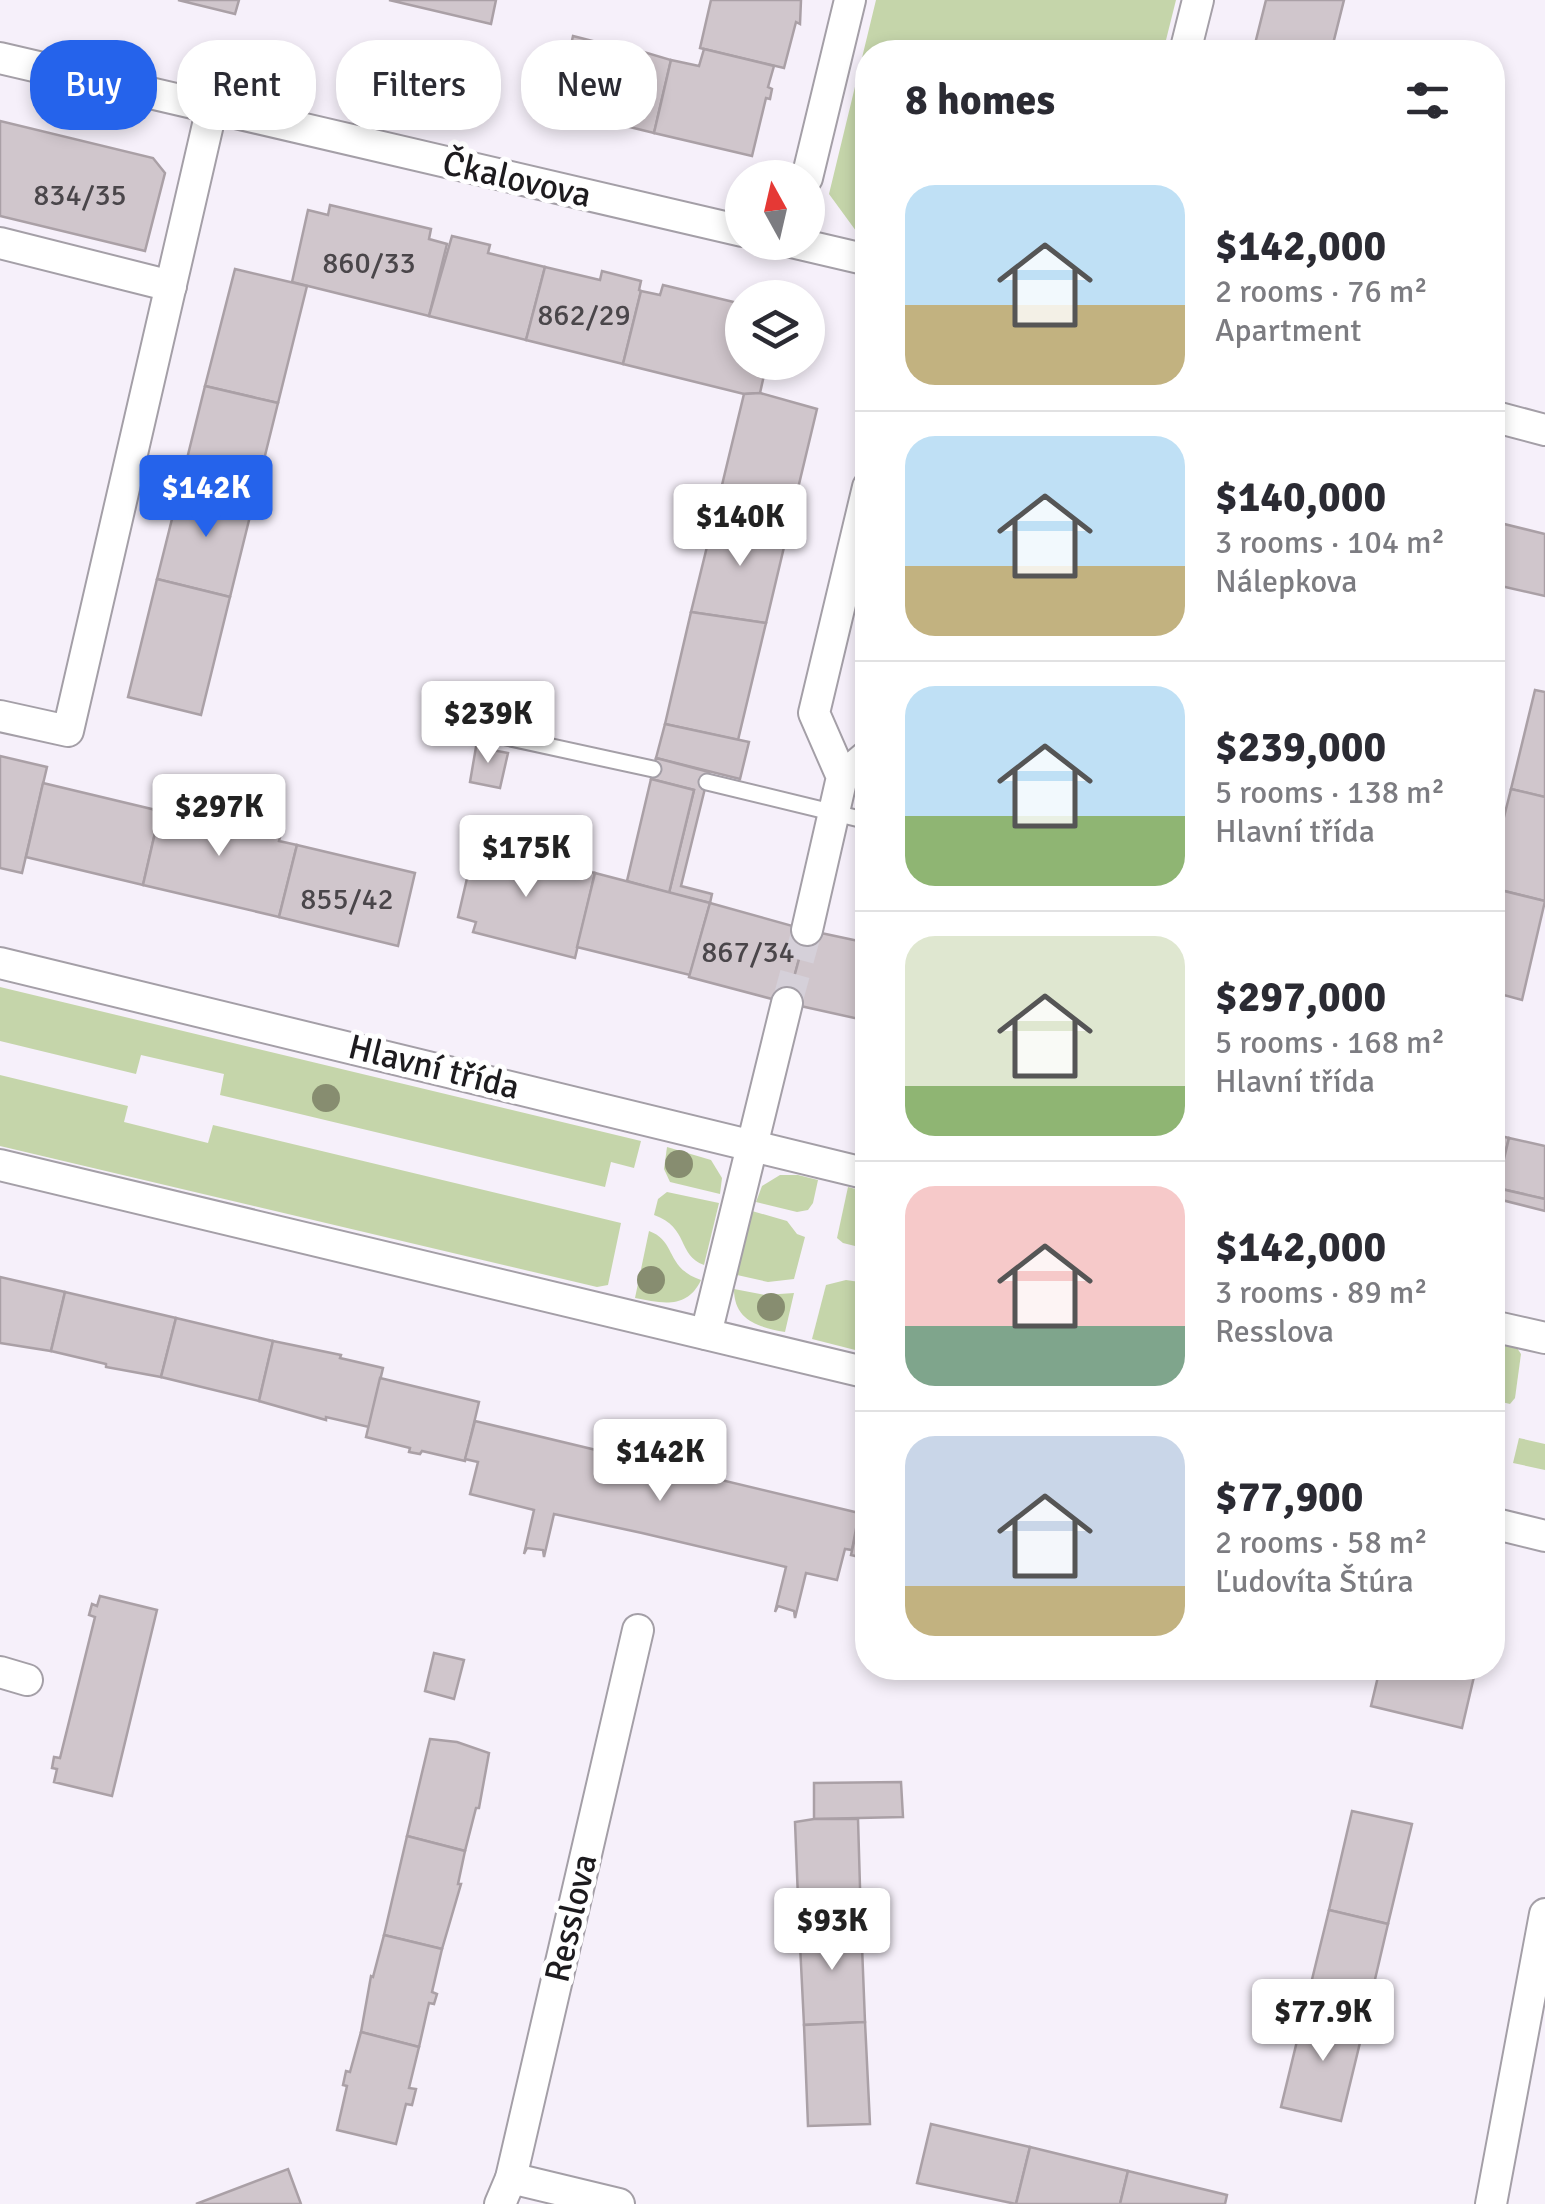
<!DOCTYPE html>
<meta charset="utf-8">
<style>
:root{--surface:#fff;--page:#f7f7f7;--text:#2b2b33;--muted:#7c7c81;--line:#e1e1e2;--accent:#2563eb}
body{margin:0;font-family:Signika,sans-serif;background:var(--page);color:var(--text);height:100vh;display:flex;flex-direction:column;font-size:38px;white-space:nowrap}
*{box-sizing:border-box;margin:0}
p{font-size:32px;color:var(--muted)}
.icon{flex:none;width:55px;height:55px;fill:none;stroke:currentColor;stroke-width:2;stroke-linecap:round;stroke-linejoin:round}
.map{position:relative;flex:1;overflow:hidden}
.details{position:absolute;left:855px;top:40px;width:650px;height:1640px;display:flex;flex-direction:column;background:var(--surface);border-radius:40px;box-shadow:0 5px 15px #0003}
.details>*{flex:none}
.top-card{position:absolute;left:30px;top:40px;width:675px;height:90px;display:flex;gap:20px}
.needle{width:65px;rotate:352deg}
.fabs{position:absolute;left:725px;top:160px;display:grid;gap:20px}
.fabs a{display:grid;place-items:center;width:100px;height:100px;border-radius:50%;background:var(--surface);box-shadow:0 5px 15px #0003;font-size:50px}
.price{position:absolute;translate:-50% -85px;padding:0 22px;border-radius:10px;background:#fff;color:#222;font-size:32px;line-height:65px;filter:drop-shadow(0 2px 5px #0008)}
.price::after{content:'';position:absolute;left:50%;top:60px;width:30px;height:22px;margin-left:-15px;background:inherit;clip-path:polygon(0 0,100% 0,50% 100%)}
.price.current{background:var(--accent);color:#fff}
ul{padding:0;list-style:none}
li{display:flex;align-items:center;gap:30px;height:250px;padding:0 50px}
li+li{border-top:2px solid var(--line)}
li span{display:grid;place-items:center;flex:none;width:280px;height:200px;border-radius:30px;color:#555}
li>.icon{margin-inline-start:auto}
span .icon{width:120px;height:120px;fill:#fffc;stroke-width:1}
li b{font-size:42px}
h2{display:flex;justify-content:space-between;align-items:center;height:120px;padding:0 50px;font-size:42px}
.chip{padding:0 35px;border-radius:40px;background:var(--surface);box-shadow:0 5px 15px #0003;font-size:35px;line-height:90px}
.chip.current{background:var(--accent);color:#fff}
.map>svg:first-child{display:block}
.green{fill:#c5d5aa}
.building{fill:#d0c6cc;stroke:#aaa0a6;stroke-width:2.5}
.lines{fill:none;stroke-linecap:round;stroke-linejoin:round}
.street-tunnel{stroke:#d5d0d9;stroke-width:30;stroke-dasharray:30 15;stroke-linecap:butt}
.lane-casing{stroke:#a49fa7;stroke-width:19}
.street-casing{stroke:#a49fa7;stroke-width:34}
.lane{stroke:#fff;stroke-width:15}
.street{stroke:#fff;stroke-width:30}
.tree{fill:#878d70}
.labels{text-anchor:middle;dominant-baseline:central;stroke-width:10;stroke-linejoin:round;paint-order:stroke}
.number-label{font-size:30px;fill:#4a464a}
.street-label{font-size:35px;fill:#1d1b1e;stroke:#fff}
</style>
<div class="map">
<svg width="1545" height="2204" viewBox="0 0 1545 2204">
<rect width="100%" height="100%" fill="#f6f0fa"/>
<g class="green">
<path d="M876 0H1176L1163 52H868L867 246 829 194Z"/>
<path d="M0 987 641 1141 634 1168 611 1162 605 1187 220 1095 224 1074 141 1055 136 1074 0 1041Z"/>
<path d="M0 1075 128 1106 124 1122 208 1143 213 1125 621 1223 608 1285 597 1287 0 1146Z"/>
<path d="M667 1147 711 1160 722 1178 720 1194 670 1182 664 1169Z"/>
<path d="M780 1175H798L818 1180 813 1203 808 1210 797 1212 756 1202 762 1186Z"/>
<path d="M848 1187 867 1192V1249L843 1243 837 1238Z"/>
<path d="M667 1192 719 1203 704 1265C677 1255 689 1227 654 1215L658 1199Z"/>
<path d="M752 1211 787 1221 797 1234 805 1237 794 1279 768 1282 737 1275Z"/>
<path d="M649 1231C677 1241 665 1268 701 1280 687 1310 661 1303 635 1298Z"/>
<path d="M846 1280 867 1283V1353L812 1339 826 1285Z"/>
<path d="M734 1289 765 1295 794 1293 785 1332C759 1327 734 1321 734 1289Z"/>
<path d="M1493 1342 1517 1348 1521 1354 1515 1398 1510 1404 1493 1400Z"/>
<path d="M1519 1438 1545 1444V1470L1513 1463Z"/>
</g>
<g class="building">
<path d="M178 0H239L235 14Z"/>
<path d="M389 0H496L491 24Z"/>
<path d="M711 0H801L800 24 796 22 784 68 700 48Z"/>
<path d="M1266 0H1344L1331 52H1253Z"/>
<path d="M573 36 616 47 617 44 671 60 654 133 556 109Z"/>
<path d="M704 49 774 66 768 87 772 89 770 99 766 98 752 156 654 133 671 60 699 66Z"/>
<path d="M0 121 153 158 165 173 145 251 0 216Z"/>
<path d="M330 205 431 229 429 239 447 244 429 316 292 282 308 210 328 215Z"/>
<path d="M452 236 490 245 488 253 545 267 526 340 429 316Z"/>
<path d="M545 267 600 280 602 271 641 281 639 290 641 291 623 364 526 340Z"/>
<path d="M235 269 307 286 278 403 205 386Z"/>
<path d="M663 285 742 304V362H767L760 393 744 394 623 364 641 291 660 295Z"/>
<path d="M205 386 278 403 254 500 181 483Z"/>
<path d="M760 393 817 409 789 526 715 514 744 394Z"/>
<path d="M181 483 254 500 230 597 157 579Z"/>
<path d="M715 514 789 526 766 623 691 612Z"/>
<path d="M1492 521 1545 534V596L1492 584Z"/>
<path d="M157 579 230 597 201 715 128 697Z"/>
<path d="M691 612 766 623 738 740 665 724Z"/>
<path d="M1535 690 1545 692V797L1511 789Z"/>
<path d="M665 724 749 742 740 779 656 758Z"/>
<path d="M477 741 493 745 492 750 508 753 500 788 470 782Z"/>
<path d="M0 756 47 767 22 873 0 868Z"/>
<path d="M656 758 709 772 681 886 712 894 710 903 669 893 694 790 651 779Z"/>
<path d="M651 779 694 790 669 893 627 881Z"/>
<path d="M43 783 160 811 143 885 26 857Z"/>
<path d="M1511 789 1545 797V901L1492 888V865Z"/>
<path d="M158 800 282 830 279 841 297 845 279 917 143 885 160 811 154 810Z"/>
<path d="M475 844 595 873 575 958 473 932 476 922 458 917Z"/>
<path d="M297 845 415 873 398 946 279 917Z"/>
<path d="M595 873 710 903 690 975 577 947Z"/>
<path d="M1492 888 1545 901 1522 1000 1504 995 1503 999 1493 996Z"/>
<path d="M710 903 807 930 787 1003 689 977Z"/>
<path d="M807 930 868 943V1021L787 1003Z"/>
<path d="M1492 1134 1509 1138 1492 1205Z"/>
<path d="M1509 1138 1545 1146V1199L1497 1188Z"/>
<path d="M1497 1188 1545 1199V1211L1494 1198Z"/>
<path d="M0 1277 65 1292 51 1351 0 1343Z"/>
<path d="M65 1292 176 1318 161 1377 106 1367V1364L51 1351Z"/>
<path d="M176 1318 273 1341 259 1401 161 1377Z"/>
<path d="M273 1341 341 1355 340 1358 383 1368 369 1427 326 1417V1420L259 1401Z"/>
<path d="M380 1378 479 1402 465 1461 422 1451 420 1454 409 1452 410 1448 366 1437Z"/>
<path d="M475 1421 859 1513 852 1550 845 1549 837 1580 806 1573 795 1618 794 1611 778 1606 775 1612 786 1567 642 1533 554 1514 544 1557 543 1550 527 1548 524 1554 534 1510 470 1494 478 1462 465 1459Z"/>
<path d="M865 1494 868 1495V1559L851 1555Z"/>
<path d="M100 1596 157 1610 112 1796 54 1782 57 1769 52 1768 54 1757 60 1758 95 1617 89 1615 92 1604 97 1606Z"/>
<path d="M434 1653 464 1660 454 1699 425 1691Z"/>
<path d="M1374 1668H1476L1462 1728 1371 1706 1380 1668Z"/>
<path d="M430 1739 457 1742 489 1753 479 1808H476L465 1851 407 1836Z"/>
<path d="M901 1782 903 1817 814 1819V1783Z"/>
<path d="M1352 1811 1412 1824 1388 1924 1329 1910Z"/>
<path d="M814 1819H858L861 1921 799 1924 795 1822Z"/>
<path d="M407 1836 465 1851 458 1884H461L442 1949 384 1935Z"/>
<path d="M1329 1910 1388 1924 1365 2022 1305 2008Z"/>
<path d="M861 1921 865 2022 804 2025 799 1924Z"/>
<path d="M384 1935 442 1949 432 1992 437 1994 434 2004 429 2003 419 2047 361 2032 371 1976 373 1977Z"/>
<path d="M1305 2008 1365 2022 1341 2121 1281 2107Z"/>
<path d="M865 2022 870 2124 808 2126 804 2025Z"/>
<path d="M361 2032 419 2047 409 2088 416 2089 412 2105 406 2104 396 2144 337 2130 347 2086 343 2085 346 2071 350 2072Z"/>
<path d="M931 2124 1030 2147 1016 2204 917 2183Z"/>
<path d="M1030 2147 1128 2171 1120 2204H1016Z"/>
<path d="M288 2169 301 2204H196Z"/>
<path d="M1128 2171 1227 2195 1225 2204H1120Z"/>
</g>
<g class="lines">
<path class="street-tunnel" d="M787 1003 807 930"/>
<defs>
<g id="lane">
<path d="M460 727 653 769"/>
<path d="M707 782 868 821"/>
</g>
<g id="street">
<path d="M1185 52 1198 0"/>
<path d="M0 58 742 231"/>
<path d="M807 178 850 0"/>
<path d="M791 242 868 260"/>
<path d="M0 243 171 286"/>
<path d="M1492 416 1545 430"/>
<path d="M0 716 68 731 212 107"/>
<path d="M842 777 868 755"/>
<path d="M807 930 842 777 814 713 868 487"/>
<path d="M0 963 868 1174"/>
<path d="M0 1165 868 1373"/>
<path d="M1492 1326 1545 1338"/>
<path d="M706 1334 787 1003"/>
<path d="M1492 1523 1545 1536"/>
<path d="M0 1672 27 1680"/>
<path d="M511 2178 619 2204"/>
<path d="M500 2204 511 2178 638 1630"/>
<path d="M1491 2204 1545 1914"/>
</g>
</defs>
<use href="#lane" class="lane-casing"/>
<use href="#street" class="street-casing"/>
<use href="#lane" class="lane"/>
<use href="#street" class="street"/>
</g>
<g class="tree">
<circle cx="326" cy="1098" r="14"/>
<circle cx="679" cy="1164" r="14"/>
<circle cx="651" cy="1280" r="14"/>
<circle cx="771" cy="1307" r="14"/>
</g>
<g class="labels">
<g class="number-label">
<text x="80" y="195">834/35</text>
<text x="369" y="263">860/33</text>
<text x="584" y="315">862/29</text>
<text x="347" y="899">855/42</text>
<text x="748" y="952">867/34</text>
</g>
<g class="street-label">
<text transform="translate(517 179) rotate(13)">Čkalovova</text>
<text transform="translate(434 1067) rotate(14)">Hlavní třída</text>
<text transform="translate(571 1918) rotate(-77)">Resslova</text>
</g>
</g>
</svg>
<div class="fabs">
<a><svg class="needle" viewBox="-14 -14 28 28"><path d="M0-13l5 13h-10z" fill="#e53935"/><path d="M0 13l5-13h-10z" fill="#7c7c81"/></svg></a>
<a><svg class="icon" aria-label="layers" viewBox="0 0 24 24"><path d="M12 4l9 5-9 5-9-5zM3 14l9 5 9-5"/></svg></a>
</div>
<b class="price current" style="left:206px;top:540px">$142K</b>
<b class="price" style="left:740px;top:569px">$140K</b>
<b class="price" style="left:488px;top:766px">$239K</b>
<b class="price" style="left:219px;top:859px">$297K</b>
<b class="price" style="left:526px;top:900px">$175K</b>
<b class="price" style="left:660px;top:1504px">$142K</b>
<b class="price" style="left:832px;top:1973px">$93K</b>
<b class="price" style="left:1323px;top:2064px">$77.9K</b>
<div class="top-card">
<a class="chip current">Buy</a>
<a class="chip">Rent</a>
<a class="chip">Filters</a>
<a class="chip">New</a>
</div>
<section class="details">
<h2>8 homes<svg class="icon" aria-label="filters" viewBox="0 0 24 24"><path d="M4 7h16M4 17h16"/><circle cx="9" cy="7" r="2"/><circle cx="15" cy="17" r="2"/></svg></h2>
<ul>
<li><span style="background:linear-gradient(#bfe0f5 60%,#c2b280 0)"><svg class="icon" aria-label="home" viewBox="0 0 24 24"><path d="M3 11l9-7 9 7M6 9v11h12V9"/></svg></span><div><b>$142,000</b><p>2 rooms · 76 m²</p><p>Apartment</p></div></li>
<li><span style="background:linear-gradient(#bfe0f5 65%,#c2b280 0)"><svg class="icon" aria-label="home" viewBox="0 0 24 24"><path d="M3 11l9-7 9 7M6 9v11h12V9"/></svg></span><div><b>$140,000</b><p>3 rooms · 104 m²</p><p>Nálepkova</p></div></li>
<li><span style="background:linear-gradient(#bfe0f5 65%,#8fb573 0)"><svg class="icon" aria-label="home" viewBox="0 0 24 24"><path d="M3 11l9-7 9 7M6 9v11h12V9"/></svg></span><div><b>$239,000</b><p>5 rooms · 138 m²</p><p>Hlavní třída</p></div></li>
<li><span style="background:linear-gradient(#dfe7d0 75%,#8fb573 0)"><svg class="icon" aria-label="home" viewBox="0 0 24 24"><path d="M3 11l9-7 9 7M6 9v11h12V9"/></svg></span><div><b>$297,000</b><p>5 rooms · 168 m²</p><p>Hlavní třída</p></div></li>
<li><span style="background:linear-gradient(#f6c9c9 70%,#7fa58c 0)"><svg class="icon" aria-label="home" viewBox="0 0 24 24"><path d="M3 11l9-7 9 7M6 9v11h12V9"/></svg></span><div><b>$142,000</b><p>3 rooms · 89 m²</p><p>Resslova</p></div></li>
<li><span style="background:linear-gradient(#c9d6e8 75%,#c2b280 0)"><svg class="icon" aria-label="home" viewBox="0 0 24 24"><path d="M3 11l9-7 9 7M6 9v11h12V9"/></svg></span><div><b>$77,900</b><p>2 rooms · 58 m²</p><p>Ľudovíta Štúra</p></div></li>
</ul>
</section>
</div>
